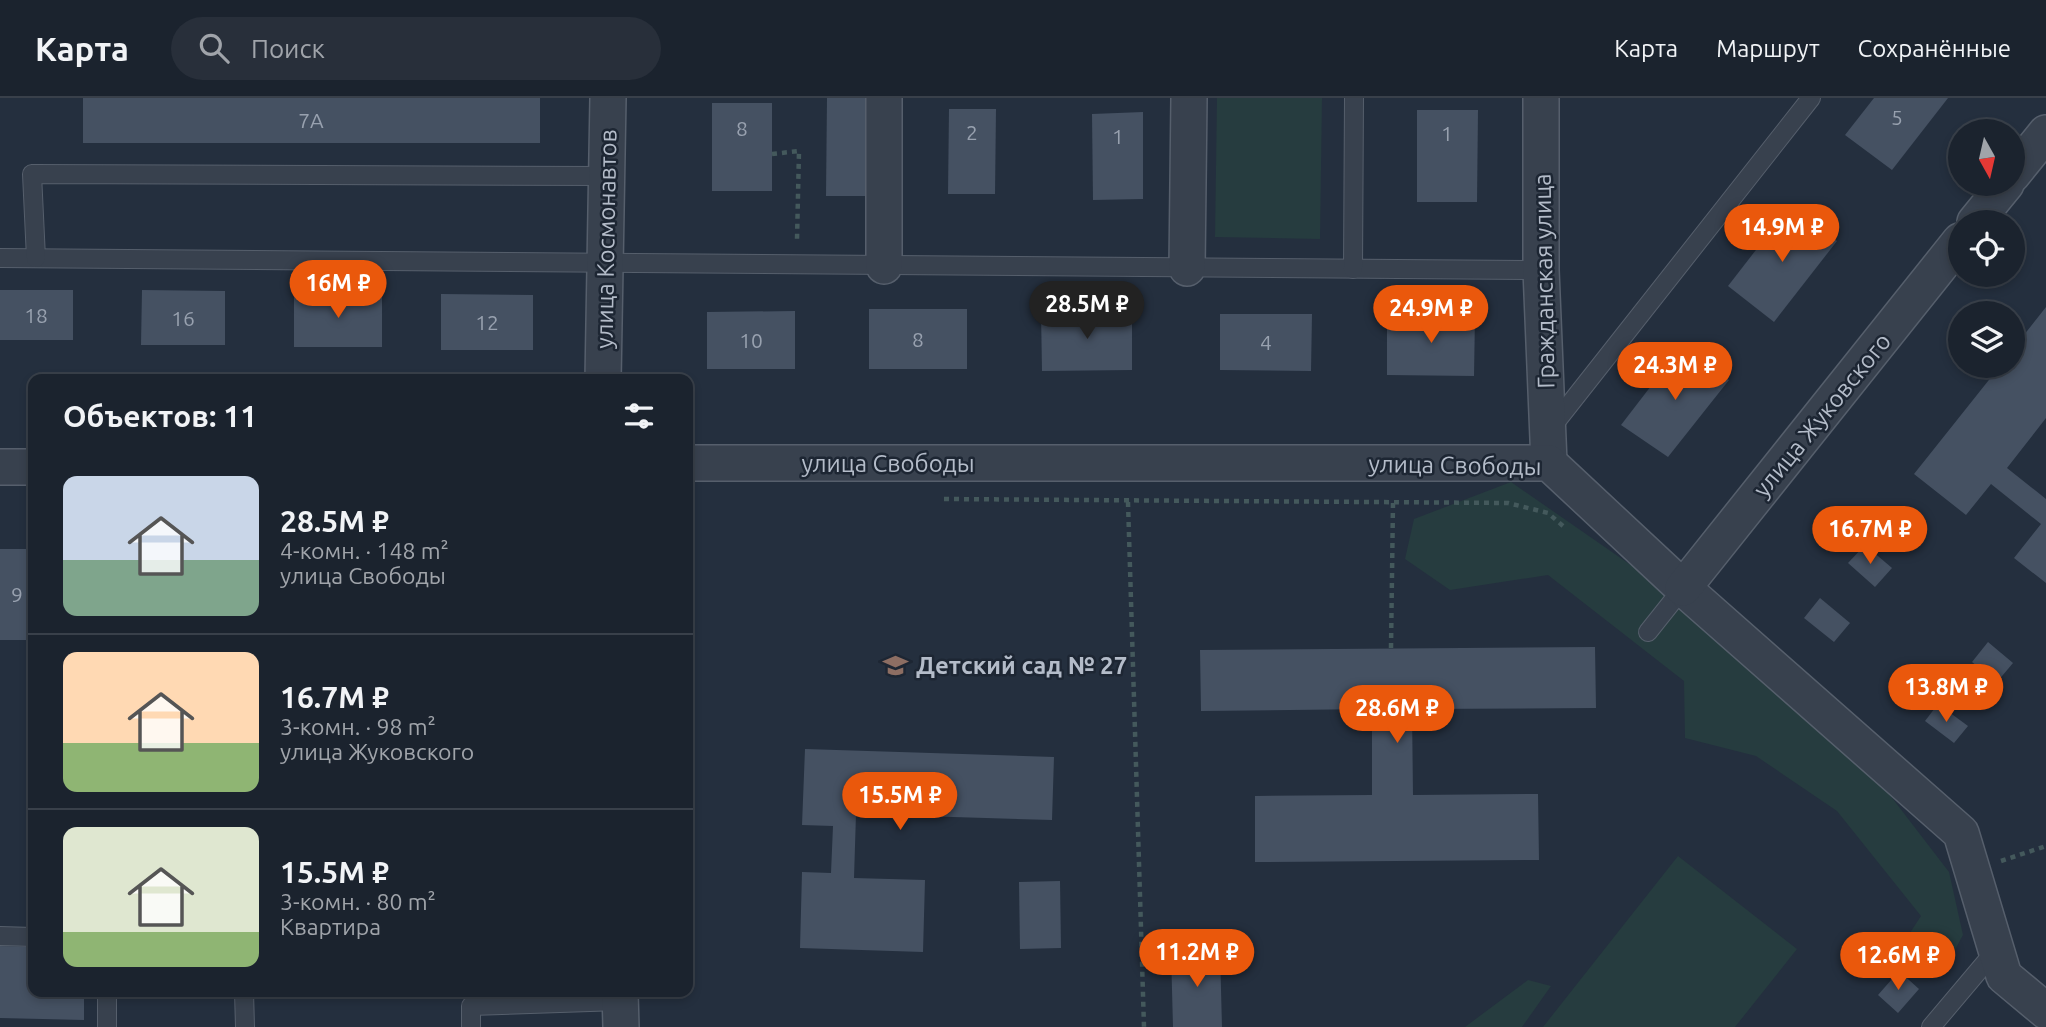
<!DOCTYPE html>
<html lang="ru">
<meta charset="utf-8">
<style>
:root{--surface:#1b232e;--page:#282f3a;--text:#f1f3f6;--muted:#a0a4aa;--line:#39404a;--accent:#ea580c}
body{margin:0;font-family:Ubuntu,sans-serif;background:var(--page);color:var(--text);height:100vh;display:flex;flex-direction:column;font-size:26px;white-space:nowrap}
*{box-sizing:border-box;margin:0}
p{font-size:23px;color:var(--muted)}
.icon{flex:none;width:38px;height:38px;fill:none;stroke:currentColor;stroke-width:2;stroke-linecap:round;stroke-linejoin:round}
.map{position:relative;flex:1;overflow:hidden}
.side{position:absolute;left:28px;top:276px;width:665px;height:623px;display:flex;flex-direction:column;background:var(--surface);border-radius:14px;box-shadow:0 4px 10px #0003,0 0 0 2px var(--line)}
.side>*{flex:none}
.needle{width:46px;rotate:172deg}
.tools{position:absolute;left:1948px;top:21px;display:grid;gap:14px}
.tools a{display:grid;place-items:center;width:77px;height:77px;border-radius:50%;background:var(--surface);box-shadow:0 4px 10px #0003,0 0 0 2px var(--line);font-size:35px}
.price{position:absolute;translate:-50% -60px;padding:0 16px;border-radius:24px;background:var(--accent);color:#fff;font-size:23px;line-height:46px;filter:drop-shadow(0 2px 4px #0008)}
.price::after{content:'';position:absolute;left:50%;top:42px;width:21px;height:16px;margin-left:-10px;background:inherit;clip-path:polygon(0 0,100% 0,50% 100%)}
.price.current{background:#222;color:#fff}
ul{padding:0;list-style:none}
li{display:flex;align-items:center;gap:21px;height:175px;padding:0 35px}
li+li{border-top:2px solid var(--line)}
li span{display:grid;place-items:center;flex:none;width:196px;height:140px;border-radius:14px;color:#555}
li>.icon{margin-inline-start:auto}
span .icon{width:84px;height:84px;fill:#fffc;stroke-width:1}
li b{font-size:30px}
h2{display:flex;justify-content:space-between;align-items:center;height:84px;padding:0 35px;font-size:30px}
header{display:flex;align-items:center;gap:42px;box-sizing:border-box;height:98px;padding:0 35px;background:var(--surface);border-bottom:2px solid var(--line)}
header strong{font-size:33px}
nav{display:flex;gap:38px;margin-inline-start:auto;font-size:24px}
.search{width:490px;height:63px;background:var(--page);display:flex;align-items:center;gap:18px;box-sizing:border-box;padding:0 24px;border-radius:38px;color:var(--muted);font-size:26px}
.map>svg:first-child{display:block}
.green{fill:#263c3f}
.building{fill:#455162}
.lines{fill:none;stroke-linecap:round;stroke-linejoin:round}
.lane-casing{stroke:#565f6c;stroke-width:20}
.street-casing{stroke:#565f6c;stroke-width:38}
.path{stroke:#44595c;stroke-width:4.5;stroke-dasharray:5 5;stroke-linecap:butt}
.lane{stroke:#38414e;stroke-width:18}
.street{stroke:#38414e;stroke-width:35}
.labels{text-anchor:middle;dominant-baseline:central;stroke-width:5;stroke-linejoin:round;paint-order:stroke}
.number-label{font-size:21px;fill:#98a1af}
.street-label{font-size:24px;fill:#b4bcc9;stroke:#1d2633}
.poi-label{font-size:24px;font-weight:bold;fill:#b4bcc9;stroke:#1d2633;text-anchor:start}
</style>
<header>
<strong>Карта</strong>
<div class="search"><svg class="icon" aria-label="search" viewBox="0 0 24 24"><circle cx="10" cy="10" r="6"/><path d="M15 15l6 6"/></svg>Поиск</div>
<nav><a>Карта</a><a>Маршрут</a><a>Сохранённые</a></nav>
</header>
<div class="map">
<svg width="2046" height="929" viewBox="0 0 2046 929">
<rect width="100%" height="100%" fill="#242f3e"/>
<g class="green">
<path d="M1217 0H1322L1320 141 1215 139Z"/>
<path d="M1511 384 1648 479 1866 666 1949 774 1963 837 1950 861 1887 870 1921 818 1837 713 1756 658 1685 640 1684 583 1548 477 1450 492 1405 461 1414 421Z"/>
<path d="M1678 758 1797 851 1735 929H1543Z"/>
<path d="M1528 882 1551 888 1522 929H1465Z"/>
</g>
<g class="building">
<rect x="83" y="0" width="457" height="45"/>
<path d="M827 0H871L870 98H826Z"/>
<path d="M1874 0H1948L1892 72 1845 37Z"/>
<rect x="712" y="5" width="60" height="88"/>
<path d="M949 11H996L995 96H948Z"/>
<path d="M1417 12H1478L1477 104H1417Z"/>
<path d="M1143 14V101L1093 102 1092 16Z"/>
<path d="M1790 108 1837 143 1774 224 1728 188Z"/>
<rect x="0" y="192" width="73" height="50"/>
<path d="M142 192 225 193V247H141Z"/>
<rect x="294" y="195" width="88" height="54"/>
<path d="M441 196 533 197V252H441Z"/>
<path d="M2046 209V320L2007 370 2046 401V485L2014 460 2041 426 1991 386 1966 417 1914 376 2000 268H2012V252Z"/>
<rect x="869" y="211" width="98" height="60"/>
<path d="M795 213V271H707V214Z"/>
<path d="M1132 213V272L1042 273 1041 214Z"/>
<path d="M1220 216H1312L1311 273 1220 272Z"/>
<path d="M1387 217 1475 218 1474 278 1387 277Z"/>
<path d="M1681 249 1729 282 1668 359 1621 327Z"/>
<path d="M1865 447 1892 470 1875 489 1848 465Z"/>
<rect x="0" y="451" width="33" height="91"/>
<path d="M1820 500 1850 525 1834 544 1804 520Z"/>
<path d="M1988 544 2013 565 1997 584 1972 564Z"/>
<path d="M1595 549 1596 610 1412 611 1413 697 1538 696 1539 762 1255 764V698L1372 697V611L1201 613 1200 552Z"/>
<path d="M1938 606 1968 628 1954 645 1925 623Z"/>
<path d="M805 651 1054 659 1052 722 856 716 854 780 925 782 923 854 800 850 802 774 831 775 833 728 802 727Z"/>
<path d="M1060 783 1061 850 1020 851 1019 784Z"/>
<path d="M0 848 33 849V894H84V922L0 920Z"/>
<path d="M1220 853 1222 929H1173L1171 854Z"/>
<path d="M1899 873 1919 891 1898 915 1878 897Z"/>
</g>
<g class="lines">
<defs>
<g id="lane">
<path d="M0 160 1541 172"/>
<path d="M36 160 32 76 607 78"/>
<path d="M1353 171 1354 0"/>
<path d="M1551 330 1811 0"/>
<path d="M1648 534 1683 490"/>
<path d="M0 838 33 839"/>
<path d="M244 894 245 929"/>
<path d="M107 929V894"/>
<path d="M471 929V908L620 903"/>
<path d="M1931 929 1996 852"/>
</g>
<g id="street">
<path d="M884 0V168"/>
<path d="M1541 0V172L1549 365"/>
<path d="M2012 77 2046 35"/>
<path d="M1975 124 2006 86"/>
<path d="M1187 170 1189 0"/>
<path d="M603 282 608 0"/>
<path d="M688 365H1549L1683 490 1961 735 2004 878 2046 913"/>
<path d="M0 369H33"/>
<path d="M1683 490 1960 143"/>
<path d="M620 894 621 929"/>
</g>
</defs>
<use href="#lane" class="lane-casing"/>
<use href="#street" class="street-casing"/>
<g class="path">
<path d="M772 56 799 53 797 142"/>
<path d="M944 401 1508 405 1548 415 1563 428"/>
<path d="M1128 404 1144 929"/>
<path d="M1391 550 1393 405"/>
<path d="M2001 763 2046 748"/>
</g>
<use href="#lane" class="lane"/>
<use href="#street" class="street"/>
</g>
<defs>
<symbol id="school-bare" viewBox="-9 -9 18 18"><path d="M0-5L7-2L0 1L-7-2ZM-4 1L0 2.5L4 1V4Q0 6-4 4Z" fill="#8d6e63" stroke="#1d2633" stroke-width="2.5" paint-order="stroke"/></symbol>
</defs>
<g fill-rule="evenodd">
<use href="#school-bare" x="878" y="550" width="35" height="35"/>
</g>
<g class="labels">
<g class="number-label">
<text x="1897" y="19">5</text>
<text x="311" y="22">7А</text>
<text x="742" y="30">8</text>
<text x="972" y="34">2</text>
<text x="1447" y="35">1</text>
<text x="1118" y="38">1</text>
<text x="36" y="217">18</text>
<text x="183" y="220">16</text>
<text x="487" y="224">12</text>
<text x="918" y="241">8</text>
<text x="751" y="242">10</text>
<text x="1266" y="244">4</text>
<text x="17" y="496">9</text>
</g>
<g class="street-label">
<text transform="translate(606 141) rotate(-89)">улица Космонавтов</text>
<text transform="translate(1544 183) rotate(-91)">Гражданская улица</text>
<text transform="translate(1822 317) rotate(-51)">улица Жуковского</text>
<text x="888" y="365">улица Свободы</text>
<text transform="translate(1455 367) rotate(1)">улица Свободы</text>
</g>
<g class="poi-label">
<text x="916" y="567">Детский сад № 27</text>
</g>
</g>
</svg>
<div class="tools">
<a><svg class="needle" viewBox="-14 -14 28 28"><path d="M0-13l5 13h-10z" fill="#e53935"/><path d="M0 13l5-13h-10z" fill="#a0a4aa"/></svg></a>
<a><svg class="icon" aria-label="locate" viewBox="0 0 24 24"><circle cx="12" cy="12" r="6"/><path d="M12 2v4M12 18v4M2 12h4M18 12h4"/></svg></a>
<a><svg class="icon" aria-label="layers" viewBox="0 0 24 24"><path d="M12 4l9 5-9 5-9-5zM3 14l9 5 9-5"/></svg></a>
</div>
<b class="price" style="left:1782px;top:166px">14.9M ₽</b>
<b class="price" style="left:338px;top:222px">16M ₽</b>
<b class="price current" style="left:1087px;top:243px">28.5M ₽</b>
<b class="price" style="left:1431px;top:247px">24.9M ₽</b>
<b class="price" style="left:1675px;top:304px">24.3M ₽</b>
<b class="price" style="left:1870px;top:468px">16.7M ₽</b>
<b class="price" style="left:1946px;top:626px">13.8M ₽</b>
<b class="price" style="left:1397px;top:647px">28.6M ₽</b>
<b class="price" style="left:900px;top:734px">15.5M ₽</b>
<b class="price" style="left:1197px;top:891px">11.2M ₽</b>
<b class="price" style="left:1898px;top:894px">12.6M ₽</b>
<section class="side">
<h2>Объектов: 11<svg class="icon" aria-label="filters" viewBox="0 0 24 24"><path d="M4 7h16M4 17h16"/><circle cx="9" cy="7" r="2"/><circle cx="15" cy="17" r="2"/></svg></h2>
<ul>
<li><span style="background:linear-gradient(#c9d6e8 60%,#7fa58c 0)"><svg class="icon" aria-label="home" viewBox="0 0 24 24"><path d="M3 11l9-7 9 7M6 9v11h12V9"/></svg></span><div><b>28.5M ₽</b><p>4-комн. · 148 m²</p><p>улица Свободы</p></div></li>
<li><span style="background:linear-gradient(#ffd9b3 65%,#8fb573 0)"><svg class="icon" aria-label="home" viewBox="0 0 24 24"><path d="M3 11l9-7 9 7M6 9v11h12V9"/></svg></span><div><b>16.7M ₽</b><p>3-комн. · 98 m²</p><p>улица Жуковского</p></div></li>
<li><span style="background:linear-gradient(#dfe7d0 75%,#8fb573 0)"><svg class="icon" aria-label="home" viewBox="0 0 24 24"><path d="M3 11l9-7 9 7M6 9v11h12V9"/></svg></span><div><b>15.5M ₽</b><p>3-комн. · 80 m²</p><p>Квартира</p></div></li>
</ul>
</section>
</div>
